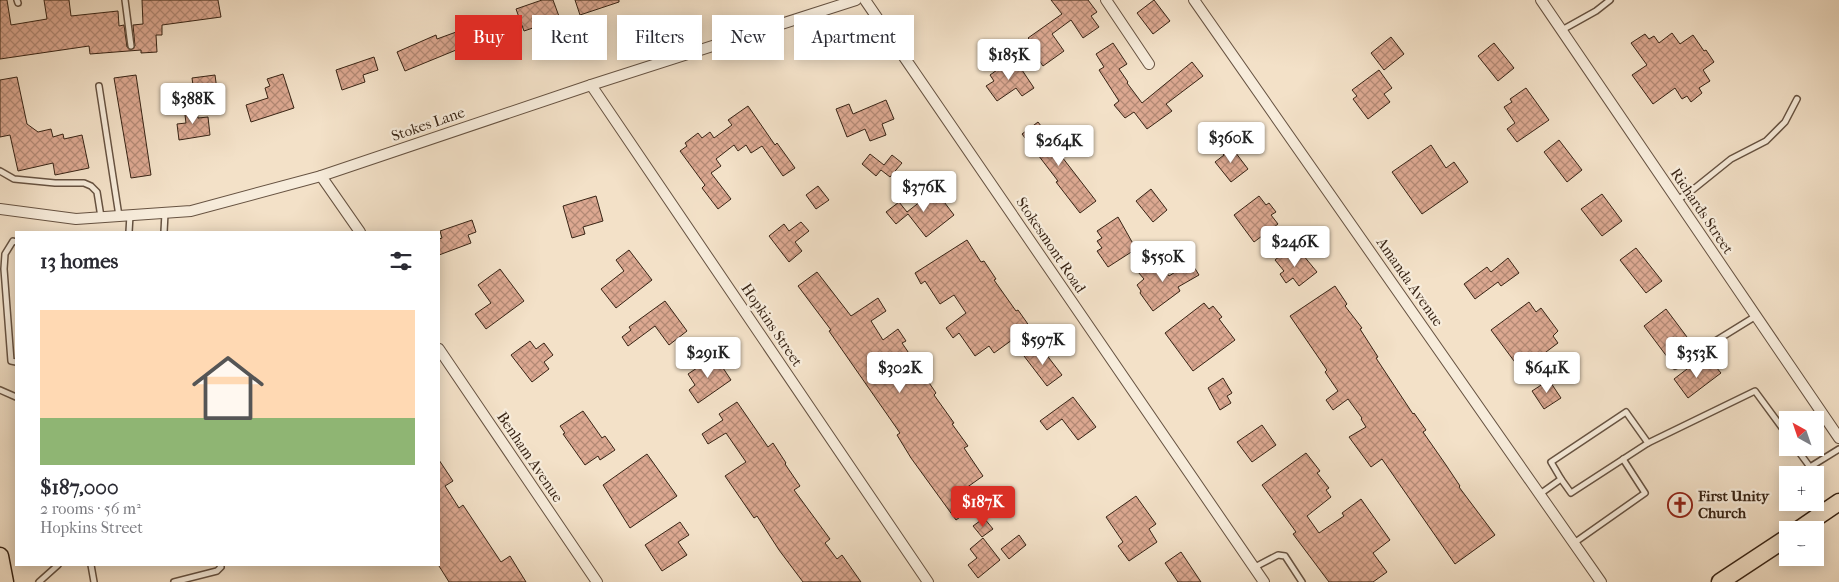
<!DOCTYPE html>
<meta charset="utf-8">
<style>
:root{--surface:#fff;--page:#f2f2f3;--text:#2b2b33;--muted:#7c7c81;--line:#e1e1e2;--accent:#d93025}
body{margin:0;font-family:"IM FELL French Canon",serif;background:var(--page);color:var(--text);height:100vh;display:flex;flex-direction:column;font-size:19px;white-space:nowrap}
*{box-sizing:border-box;margin:0}
p{font-size:16px;color:var(--muted)}
.icon{flex:none;width:28px;height:28px;fill:none;stroke:currentColor;stroke-width:2;stroke-linecap:round;stroke-linejoin:round}
.map{position:relative;flex:1;overflow:hidden}
.side{position:absolute;left:15px;top:231px;width:425px;height:335px;display:flex;flex-direction:column;background:var(--surface);border-radius:0px;box-shadow:0 2px 12px #0003}
.side>*{flex:none}
.top-card{position:absolute;left:455px;top:15px;width:475px;height:45px;display:flex;gap:10px}
.needle{width:32px;rotate:320deg}
.tools{position:absolute;left:1779px;top:411px;display:grid;gap:10px}
.tools a{display:grid;place-items:center;width:45px;height:45px;border-radius:0px;background:var(--surface);box-shadow:0 2px 12px #0003;font-size:25px}
.price{position:absolute;translate:-50% -42px;padding:0 11px;border-radius:5px;background:#fff;color:#222;font-size:16px;line-height:32px;filter:drop-shadow(0 1px 2px #0008)}
.price::after{content:'';position:absolute;left:50%;top:30px;width:15px;height:11px;margin-left:-8px;background:inherit;clip-path:polygon(0 0,100% 0,50% 100%)}
.price.selected{background:var(--accent);color:#fff}
ul{padding:0;list-style:none}
li{display:grid;align-content:center;gap:10px;height:265px;padding:0 25px}
li+li{border-top:1px solid var(--line)}
li span{display:grid;place-items:center;height:155px;border-radius:0px;color:#555}
li>.icon{margin-inline-start:auto}
span .icon{width:90px;height:90px;fill:#fffc;stroke-width:1}
li b{font-size:21px}
h2{display:flex;justify-content:space-between;align-items:center;height:60px;padding:0 25px;font-size:21px}
.tag{padding:0 18px;border-radius:0px;background:var(--surface);box-shadow:0 2px 12px #0003;font-size:18px;line-height:45px}
.tag.selected{background:var(--accent);color:#fff}
.map>svg:first-child{display:block}
.building{fill:url(#building-cross-hatch);stroke:#382415}
.lines{fill:none;stroke-linecap:round;stroke-linejoin:round}
.lane-casing{stroke:#675342;stroke-width:8}
.street-casing{stroke:#675342;stroke-width:12}
.primary-casing{stroke:#382415;stroke-width:19}
.lane{stroke:#f7ecdb;stroke-width:5}
.street{stroke:#f7ecdb;stroke-width:10}
.primary{stroke:#f3e1c8;stroke-width:16}
.labels{text-anchor:middle;dominant-baseline:central;stroke-width:4.5;stroke-linejoin:round;paint-order:stroke}
.street-label{font-size:15px;fill:#382415;stroke:#f7ecdb}
.poi-label{font-size:15px;font-weight:bold;fill:#382415;stroke:#f7ecdb;text-anchor:start}
</style>
<div class="map">
<svg width="1839" height="582" viewBox="0 0 1839 582">
<defs>
<pattern id="building-cross-hatch" width="8" height="8" patternUnits="userSpaceOnUse" patternTransform="scale(1.25)"><rect width="8" height="8" fill="#dca891"/><path d="M0 0l8 8M0 8l8-8" fill="none" stroke="#b38975"/></pattern>
</defs>
<rect width="100%" height="100%" fill="#f3e1c8"/>
<filter id="stains"><feTurbulence type="fractalNoise" baseFrequency=".004" numOctaves="4"/><feColorMatrix values="0 0 0 0 .2 0 0 0 0 .09 0 0 0 0 .02 0 0 0 .5 -.17"/></filter>
<radialGradient id="worn" r=".72"><stop offset=".6" stop-color="#630" stop-opacity="0"/><stop offset="1" stop-color="#630" stop-opacity=".3"/></radialGradient>
<g class="building">
<path d="M0 0H7L11 25 47 19 44 0H69L71 16 118 11 119 26 124 25 127 47 131 50 135 46 133 25 143 24 142 0H218L221 17 162 25V35H156L157 52 141 53V50L90 54 89 46 0 59Z"/>
<path d="M542 0H553L560 19 524 31 516 9Z"/>
<path d="M575 0H619V2L580 15Z"/>
<path d="M1051 0H1088L1097 12 1091 16 1099 27 1083 38 1071 20 1052 34 1064 51 1043 66 1027 43 1030 40 1028 38 1062 14Z"/>
<path d="M1154 0 1170 21 1153 34 1137 13Z"/>
<path d="M478 24 484 43 462 51 461 48 405 71 397 52 436 35 437 39Z"/>
<path d="M1672 33 1680 44 1693 35 1704 51 1706 50 1714 62 1703 70 1710 81 1699 88 1702 93 1691 102 1687 96 1682 99 1675 88 1653 104 1632 75 1647 65 1631 43 1645 34 1649 39 1654 36 1659 43Z"/>
<path d="M1391 37 1404 54 1384 70 1371 53Z"/>
<path d="M1113 43 1127 64 1119 69 1128 82 1127 83 1142 103 1192 62 1203 76 1166 104 1172 111 1147 129 1134 112 1125 118 1114 105 1119 101 1099 70 1104 67 1096 54Z"/>
<path d="M1494 43 1514 68 1498 81 1478 56Z"/>
<path d="M374 57 378 70 363 75 365 82 342 90 336 70Z"/>
<path d="M1014 58 1034 88 1022 96 1016 88 997 101 986 86 994 81 990 75Z"/>
<path d="M1379 70 1392 88 1384 94 1390 102 1368 119 1353 99 1357 96 1352 90Z"/>
<path d="M283 74 294 108 251 122 246 105 268 98 265 88 270 86 267 79Z"/>
<path d="M136 75 151 175 131 178 114 78Z"/>
<path d="M215 75 217 90 194 93 192 78Z"/>
<path d="M17 77 27 124 38 132 51 129 53 137 63 134 64 139 82 135 89 168 55 175 53 163 18 171 10 135 0 137V80Z"/>
<path d="M1526 88 1549 120 1517 142 1507 129 1515 123 1504 107 1512 102 1510 99Z"/>
<path d="M886 100 894 119 882 124 886 135 870 141 865 129 847 137 836 109 849 104 853 114Z"/>
<path d="M196 105 198 118 208 117 210 135 179 140 177 124 186 123 184 107Z"/>
<path d="M748 106 775 145 777 143 795 168 783 176 762 146 751 153 746 145 738 151 734 145 716 159 721 166 711 173 731 199 718 209 702 188 705 185 680 151 687 146 685 143 698 133 702 138 710 132 714 138 732 125 728 120Z"/>
<path d="M1038 122 1064 156 1062 157 1096 201 1080 213 1056 182 1058 181 1022 134Z"/>
<path d="M1559 140 1582 170 1567 182 1544 152Z"/>
<path d="M1229 144 1248 169 1231 182 1215 162 1224 155 1220 151Z"/>
<path d="M1431 145 1446 168 1454 162 1468 182 1422 214 1392 172Z"/>
<path d="M870 154 884 165 892 155 902 163 890 177 881 170 876 176 862 164Z"/>
<path d="M818 186 829 200 816 209 806 195Z"/>
<path d="M1151 189 1167 210 1153 222 1136 201Z"/>
<path d="M935 190 954 215 926 237 908 214 896 224 886 212 899 202 907 212Z"/>
<path d="M1602 194 1622 221 1602 236 1581 209Z"/>
<path d="M596 196 603 221 583 227 585 234 572 238 563 206Z"/>
<path d="M1259 196 1266 205 1269 203 1276 212 1271 215 1278 224 1254 242 1234 215Z"/>
<path d="M1118 217 1136 249 1108 267 1097 251 1102 248 1097 241 1102 238 1097 231Z"/>
<path d="M472 220 476 232 468 235 471 243 439 255V239L442 238 440 231Z"/>
<path d="M801 222 809 231 795 242 802 251 789 262 769 236 784 224 789 231Z"/>
<path d="M967 240 981 262 984 261 996 279 994 280 1016 311 1018 310 1030 327 994 353 989 346 975 356 959 333 953 338 946 328 966 313 954 295 940 304 925 281 921 284 915 273Z"/>
<path d="M1290 248 1298 258 1303 255 1317 272 1299 286 1293 278 1286 283 1280 274 1284 271 1275 260Z"/>
<path d="M1636 248 1662 281 1646 293 1620 260Z"/>
<path d="M629 250 652 280 616 308 601 289 624 271 616 260Z"/>
<path d="M1508 258 1519 273 1501 286 1498 282 1475 299 1464 284 1487 267 1491 272Z"/>
<path d="M1157 259 1169 276 1191 262 1199 275 1178 287 1180 291 1153 311 1140 293 1141 291 1137 285 1144 279 1138 272Z"/>
<path d="M500 269 524 301 486 329 475 314 491 303 478 285Z"/>
<path d="M817 272 851 316 878 298 886 311 871 321 883 340 898 329 906 341 902 343 936 393 934 395 954 423 952 424 968 446 964 448 983 476 959 493 970 510 956 520 911 458 897 435 900 433 829 331 831 330 798 286Z"/>
<path d="M1335 286 1347 304 1345 306 1362 328 1360 329 1378 357 1376 358 1413 414 1414 413 1426 430 1423 432 1446 465 1460 486 1459 487 1495 535 1455 564 1382 459 1371 467 1349 437 1366 427 1361 419 1362 418 1348 399 1333 410 1326 400 1338 391 1325 372 1327 370 1290 316Z"/>
<path d="M665 301 687 331 669 345 655 326 628 346 622 337 631 330 629 327Z"/>
<path d="M1529 302 1536 312 1541 308 1558 331 1553 336 1558 343 1526 367 1521 362 1517 365 1491 330Z"/>
<path d="M1204 303 1209 309 1213 306 1222 317 1219 319 1235 340 1193 371 1165 333Z"/>
<path d="M1666 309 1690 341 1668 358 1644 326Z"/>
<path d="M530 341 536 349 544 343 553 355 544 362 549 369 532 382 511 355Z"/>
<path d="M1039 345 1062 375 1047 386 1024 356Z"/>
<path d="M715 356 731 380 698 403 689 390 695 385 688 374Z"/>
<path d="M1711 361 1721 373 1688 398 1674 379 1691 366 1695 373Z"/>
<path d="M1223 378 1232 393 1227 396 1231 403 1220 410 1208 388Z"/>
<path d="M1549 380 1561 398 1544 409 1532 391Z"/>
<path d="M1073 397 1096 427 1078 440 1062 419 1047 430 1040 421Z"/>
<path d="M737 402 768 447 773 443 786 463 785 464 800 486 794 490 830 539 825 543 837 559 842 555 861 582H803L779 550 757 516 754 518 725 476 746 462 726 433 708 444 702 434 723 420 719 414Z"/>
<path d="M583 411 602 438 605 436 615 450 600 460 598 456 585 465 563 434 565 433 560 426Z"/>
<path d="M1262 425 1276 445 1252 462 1237 442Z"/>
<path d="M1306 453 1320 471 1317 473 1329 488 1326 490 1331 497 1307 516 1319 533 1344 516 1342 513 1361 499 1390 540 1373 553 1387 572 1373 582H1329L1293 534 1296 532 1262 485Z"/>
<path d="M647 454 677 496 630 528 603 485Z"/>
<path d="M439 460 453 481 445 486 459 508 463 505 501 562 510 556 526 582H449L439 566Z"/>
<path d="M1136 496 1156 524 1149 529 1157 542 1129 561 1118 546 1123 542 1106 517Z"/>
<path d="M984 518 993 529 982 537 973 526Z"/>
<path d="M680 522 689 535 678 542 687 555 662 571 645 545Z"/>
<path d="M1019 535 1026 545 1009 559 1001 549Z"/>
<path d="M983 538 1000 560 978 578 968 565 977 558 970 549Z"/>
<path d="M1181 552 1201 582H1178L1165 563Z"/>
</g>
<g class="lines">
<defs>
<g id="lane">
<path d="M17 0 18 3"/>
<path d="M125 0 131 46"/>
<path d="M1562 30 1596 11 1610 0"/>
<path d="M99 86 119 216"/>
<path d="M0 171 14 179 55 183H84L91 186 97 192 101 217"/>
<path d="M1677 200 1690 192 1731 159 1766 141 1785 122 1797 99"/>
<path d="M129 232 130 215"/>
<path d="M164 232 165 213"/>
<path d="M16 242 13 241 5 254 4 269 11 361 16 362"/>
<path d="M1675 366 1756 316"/>
<path d="M0 390 16 397"/>
<path d="M1796 448 1810 467 1839 449"/>
<path d="M1561 479 1551 462 1626 412 1648 443"/>
<path d="M1540 494 1561 479 1571 493 1648 443 1755 391 1788 436"/>
<path d="M1574 543 1645 493 1623 459"/>
<path d="M91 565 94 582"/>
<path d="M1255 567 1278 555 1285 556 1302 582"/>
<path d="M39 582 58 565"/>
<path d="M174 582 217 571 221 567 220 565"/>
</g>
<g id="street">
<path d="M865 0 1264 582"/>
<path d="M1106 0 1149 64"/>
<path d="M1194 0 1601 582"/>
<path d="M1541 0 1839 438"/>
<path d="M591 85 928 582"/>
<path d="M321 176 360 232"/>
<path d="M0 209 76 219 191 211 321 176 591 85 856 0"/>
<path d="M439 349 597 582"/>
</g>
<g id="primary">
<path d="M1798 530 1839 502"/>
<path d="M0 556 5 582"/>
<path d="M1720 582 1788 537"/>
</g>
</defs>
<use href="#lane" class="lane-casing"/>
<use href="#street" class="street-casing"/>
<use href="#primary" class="primary-casing"/>
<use href="#lane" class="lane"/>
<use href="#street" class="street"/>
<use href="#primary" class="primary"/>
</g>
<defs>
<symbol id="church-ring" viewBox="-11 -11 22 22"><circle r="9.5" fill="#f7ecdb" stroke="#8f2418" stroke-width="1.5"/><path d="M-1.2-6h2.4v3.5h3.3v2.4h-3.3V6h-2.4V-.1h-3.3v-2.4h3.3Z" fill="#8f2418"/></symbol>
</defs>
<g fill-rule="evenodd">
<use href="#church-ring" x="1666" y="491" width="28" height="28"/>
</g>
<g class="labels">
<g class="street-label">
<text transform="translate(428 124) rotate(-19)">Stokes Lane</text>
<text transform="translate(1702 211) rotate(56)">Richards Street</text>
<text transform="translate(1051 245) rotate(56)">Stokesmont Road</text>
<text transform="translate(1410 282) rotate(55)">Amanda Avenue</text>
<text transform="translate(772 325) rotate(56)">Hopkins Street</text>
<text transform="translate(530 457) rotate(56)">Benham Avenue</text>
</g>
<g class="poi-label">
<text x="1698" y="496">First Unity<tspan x="1698" dy="17">Church</tspan></text>
</g>
</g>
<rect width="100%" height="100%" filter="url(#stains)"/>
<rect width="100%" height="100%" fill="url(#worn)"/>
</svg>
<div class="tools">
<a><svg class="needle" viewBox="-14 -14 28 28"><path d="M0-13l5 13h-10z" fill="#e53935"/><path d="M0 13l5-13h-10z" fill="#7c7c81"/></svg></a>
<a>+</a>
<a>−</a>
</div>
<b class="price" style="left:1009px;top:81px">$185K</b>
<b class="price" style="left:193px;top:125px">$388K</b>
<b class="price" style="left:1231px;top:164px">$360K</b>
<b class="price" style="left:1059px;top:167px">$264K</b>
<b class="price" style="left:924px;top:213px">$376K</b>
<b class="price" style="left:1295px;top:268px">$246K</b>
<b class="price" style="left:1163px;top:283px">$550K</b>
<b class="price" style="left:1043px;top:366px">$597K</b>
<b class="price" style="left:708px;top:379px">$291K</b>
<b class="price" style="left:1697px;top:379px">$353K</b>
<b class="price" style="left:900px;top:394px">$302K</b>
<b class="price" style="left:1547px;top:394px">$641K</b>
<b class="price selected" style="left:983px;top:528px">$187K</b>
<div class="top-card">
<a class="tag selected">Buy</a>
<a class="tag">Rent</a>
<a class="tag">Filters</a>
<a class="tag">New</a>
<a class="tag">Apartment</a>
</div>
<section class="side">
<h2>13 homes<svg class="icon" aria-label="filters" viewBox="0 0 24 24"><path d="M4 7h16M4 17h16"/><circle cx="9" cy="7" r="2"/><circle cx="15" cy="17" r="2"/></svg></h2>
<ul>
<li><span style="background:linear-gradient(#ffd9b3 70%,#8fb573 0)"><svg class="icon" aria-label="home" viewBox="0 0 24 24"><path d="M3 11l9-7 9 7M6 9v11h12V9"/></svg></span><div><b>$187,000</b><p>2 rooms · 56 m²</p><p>Hopkins Street</p></div></li>
</ul>
</section>
</div>
